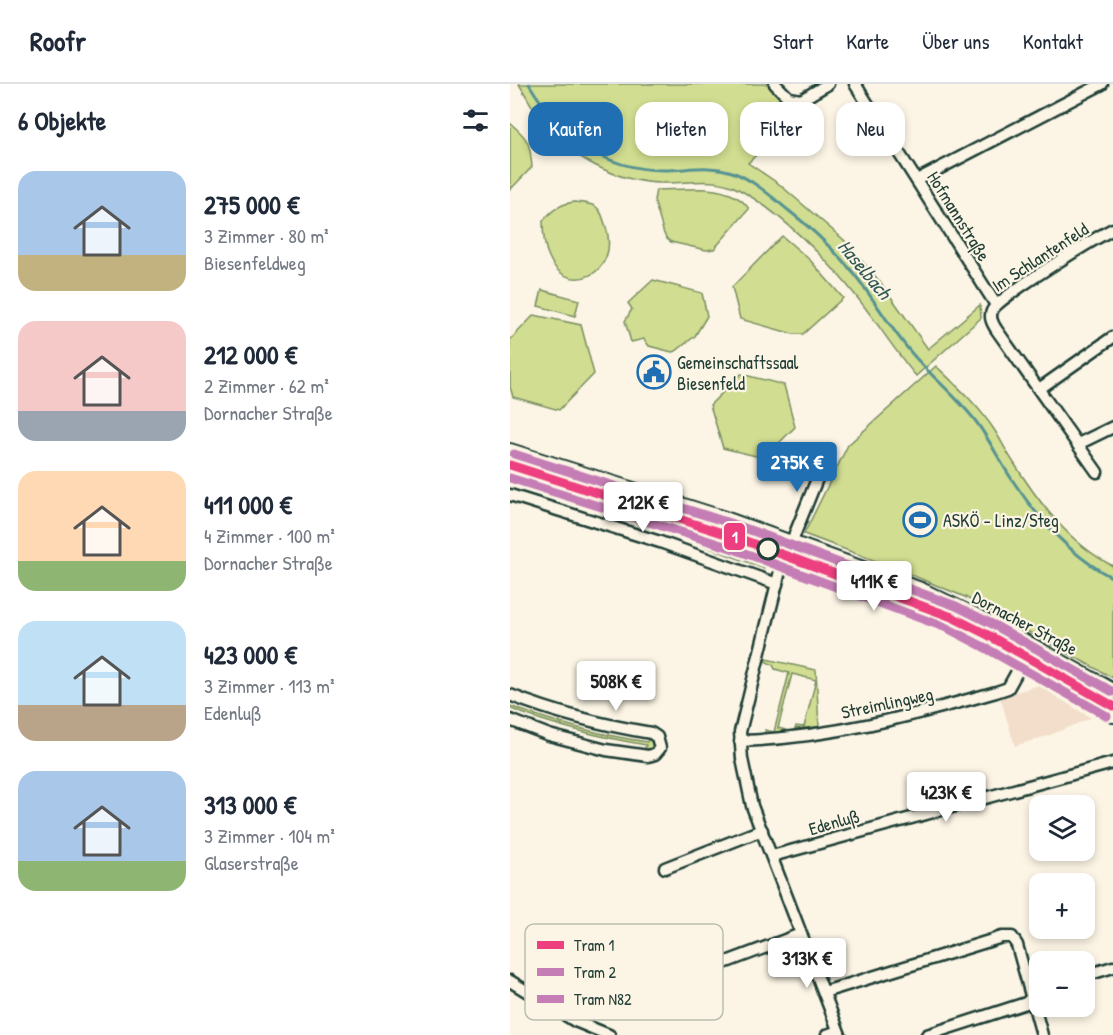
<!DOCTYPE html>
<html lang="de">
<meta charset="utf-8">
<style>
:root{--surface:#fff;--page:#f2f2f3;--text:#1f2937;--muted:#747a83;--line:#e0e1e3;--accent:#1f6fb2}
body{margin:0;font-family:"Patrick Hand",sans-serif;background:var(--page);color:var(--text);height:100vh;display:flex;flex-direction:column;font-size:22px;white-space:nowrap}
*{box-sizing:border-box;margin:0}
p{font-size:20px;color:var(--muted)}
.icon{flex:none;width:33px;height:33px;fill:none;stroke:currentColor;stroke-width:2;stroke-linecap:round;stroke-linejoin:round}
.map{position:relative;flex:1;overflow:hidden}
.panel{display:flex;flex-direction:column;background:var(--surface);width:510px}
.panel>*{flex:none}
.top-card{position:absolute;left:18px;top:18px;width:495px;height:54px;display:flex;gap:12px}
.controls{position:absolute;left:519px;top:711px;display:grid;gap:12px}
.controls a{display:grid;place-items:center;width:66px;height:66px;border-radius:12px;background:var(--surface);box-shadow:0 3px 9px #0003;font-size:30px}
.price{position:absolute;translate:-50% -51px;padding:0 14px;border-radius:6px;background:#fff;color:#222;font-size:20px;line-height:39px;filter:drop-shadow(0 2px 3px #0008)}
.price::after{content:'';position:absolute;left:50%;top:36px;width:18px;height:14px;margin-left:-9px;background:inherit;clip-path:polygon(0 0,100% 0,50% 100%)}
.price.on{background:var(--accent);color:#fff}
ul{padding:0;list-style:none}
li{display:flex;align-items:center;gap:18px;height:150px;padding:0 18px}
li span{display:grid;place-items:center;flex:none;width:168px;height:120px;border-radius:18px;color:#555}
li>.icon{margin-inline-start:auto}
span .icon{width:72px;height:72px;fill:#fffc;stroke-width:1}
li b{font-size:26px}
h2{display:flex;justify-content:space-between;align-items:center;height:72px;padding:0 18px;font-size:26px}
.chip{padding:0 21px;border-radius:18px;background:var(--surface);box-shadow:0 3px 9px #0003;font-size:21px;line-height:54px}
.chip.on{background:var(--accent);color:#fff}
header{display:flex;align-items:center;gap:36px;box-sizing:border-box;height:84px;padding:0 30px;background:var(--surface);border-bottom:2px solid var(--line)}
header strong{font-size:28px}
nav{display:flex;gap:33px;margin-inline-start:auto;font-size:21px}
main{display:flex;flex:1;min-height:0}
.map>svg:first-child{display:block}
.built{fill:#f2deca}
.green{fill:#d1dd90;stroke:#788d62;stroke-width:1.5}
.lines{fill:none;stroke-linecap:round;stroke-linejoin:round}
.stream{stroke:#579393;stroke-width:3}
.street-casing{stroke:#1f3d34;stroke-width:15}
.secondary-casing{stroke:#1f3d34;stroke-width:18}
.street{stroke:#fcf5e5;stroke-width:10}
.secondary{stroke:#fcf5e5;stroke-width:14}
.tram-1-casing{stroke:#fcf5e5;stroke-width:14}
.tram-2-casing{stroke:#fcf5e5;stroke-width:14}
.tram-3-casing{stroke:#fcf5e5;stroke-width:14}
.tram-1{stroke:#ed3f80;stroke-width:9}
.tram-2{stroke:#c57eb5;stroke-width:9}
.tram-3{stroke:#c57eb5;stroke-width:9}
.stop-dot{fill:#fcf5e5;stroke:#1f3d34;stroke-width:3}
.labels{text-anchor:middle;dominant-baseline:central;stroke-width:4.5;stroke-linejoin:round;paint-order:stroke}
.street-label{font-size:18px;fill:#1f3d34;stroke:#fcf5e5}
.poi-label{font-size:18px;fill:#1f3d34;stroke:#fcf5e5;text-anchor:start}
.water-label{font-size:20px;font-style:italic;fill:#325a54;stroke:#fcf5e5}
.key{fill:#fcf5e5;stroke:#babeb0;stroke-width:1.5}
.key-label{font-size:16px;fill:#1f3d34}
.line-badge{stroke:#fcf5e5;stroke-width:2}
.badge-label{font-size:16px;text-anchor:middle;font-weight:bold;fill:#fff}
</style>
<header>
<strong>Roofr</strong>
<nav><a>Start</a><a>Karte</a><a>Über uns</a><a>Kontakt</a></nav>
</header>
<main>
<section class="panel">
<h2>6 Objekte<svg class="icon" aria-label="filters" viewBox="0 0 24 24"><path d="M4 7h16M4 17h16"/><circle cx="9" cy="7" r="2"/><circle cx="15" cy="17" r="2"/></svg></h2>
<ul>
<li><span style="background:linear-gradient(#a9c7e8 70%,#c2b280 0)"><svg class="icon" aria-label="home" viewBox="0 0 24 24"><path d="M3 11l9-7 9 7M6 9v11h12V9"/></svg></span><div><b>275 000 €</b><p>3 Zimmer · 80 m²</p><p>Biesenfeldweg</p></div></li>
<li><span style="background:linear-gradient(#f6c9c9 75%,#9aa5b1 0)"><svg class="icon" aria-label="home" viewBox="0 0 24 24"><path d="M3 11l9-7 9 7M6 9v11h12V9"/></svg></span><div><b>212 000 €</b><p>2 Zimmer · 62 m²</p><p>Dornacher Straße</p></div></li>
<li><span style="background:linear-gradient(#ffd9b3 75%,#8fb573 0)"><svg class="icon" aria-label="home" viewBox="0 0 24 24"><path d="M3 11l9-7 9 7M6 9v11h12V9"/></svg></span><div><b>411 000 €</b><p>4 Zimmer · 100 m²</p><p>Dornacher Straße</p></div></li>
<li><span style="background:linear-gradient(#bfe0f5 70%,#b9a48a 0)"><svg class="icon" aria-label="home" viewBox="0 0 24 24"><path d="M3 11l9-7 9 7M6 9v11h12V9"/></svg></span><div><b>423 000 €</b><p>3 Zimmer · 113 m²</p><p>Edenluß</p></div></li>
<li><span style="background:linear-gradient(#a9c7e8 75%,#8fb573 0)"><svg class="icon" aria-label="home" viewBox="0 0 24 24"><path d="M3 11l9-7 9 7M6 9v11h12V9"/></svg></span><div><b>313 000 €</b><p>3 Zimmer · 104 m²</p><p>Glaserstraße</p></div></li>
</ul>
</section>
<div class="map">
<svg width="603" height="951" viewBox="0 0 603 951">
<rect width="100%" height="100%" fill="#fcf5e5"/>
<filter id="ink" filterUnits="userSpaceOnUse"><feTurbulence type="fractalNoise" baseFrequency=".0167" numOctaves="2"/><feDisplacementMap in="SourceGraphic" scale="12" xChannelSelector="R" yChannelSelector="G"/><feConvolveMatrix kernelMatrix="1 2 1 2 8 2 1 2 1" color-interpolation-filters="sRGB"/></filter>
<g filter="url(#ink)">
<g class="built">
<path d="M0 373 196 435 192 449 0 387Z"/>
<path d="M364 493 466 536 603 613V627L360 505Z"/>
<path d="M526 602H529L581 634 540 651 505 662 490 613Z"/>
</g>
<g class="green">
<path d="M9 0H261L287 32 238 79 269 100 334 156 371 199 418 265 470 221 471 234 406 292C384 266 367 238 346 212 317 175 269 127 228 105 203 92 178 100 152 99 107 98 60 74 33 39 24 27 17 13 9 0Z"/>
<path d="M0 39C19 55 20 59 22 83L0 106Z"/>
<path d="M179 105C199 104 227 106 239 125L204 165 196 166 161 158 157 155 154 150 144 116 146 106Z"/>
<path d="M64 118C88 120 89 121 96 143 111 191 56 214 39 173 34 163 33 148 33 137 42 126 50 120 64 118Z"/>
<path d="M272 152 300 176 333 214 293 250H283L230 235 222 203Z"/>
<path d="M143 196 192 209 197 232 185 252 166 267 162 268 139 262 134 255 121 258 115 237 122 225 118 219Z"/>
<path d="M32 206 69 216 65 232 28 222Z"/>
<path d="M24 231 71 241 84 290 49 326 3 313 0 303V256Z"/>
<path d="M426 282C447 302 469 322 485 347 492 358 497 369 504 379 529 419 560 460 603 482V594L455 513 387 485 294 450 338 361Z"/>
<path d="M231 290 274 301 285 343 254 374 213 364 200 321Z"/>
<path d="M0 396 256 479 254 484 145 444 0 399Z"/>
<path d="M256 575 306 586 309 643 285 645 286 642 294 643 306 596 282 590 268 644 276 646 256 650 255 646 264 648 279 589 265 585 263 581 255 577Z"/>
<path d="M0 622C45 639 90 651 137 658L140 652 144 655 143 666 134 668 136 661C90 653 47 643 4 626L0 624Z"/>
</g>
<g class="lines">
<path class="stream" d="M19 0C50 51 91 86 154 86 176 86 200 80 222 88 242 95 261 112 278 126 300 143 322 164 340 185 362 211 378 241 399 266 420 292 447 312 467 339 481 358 490 378 503 397 529 436 562 473 603 494"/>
<defs>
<g id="street">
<path d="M265 0 279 14 291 16 318 0"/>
<path d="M345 0 486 221"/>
<path d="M407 96 592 0"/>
<path d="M529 305 603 253"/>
<path d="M568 360 603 343"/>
<path d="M317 370 270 487 230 648 232 675 242 722 330 951"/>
<path d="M587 388 486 245C483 240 479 234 482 227 486 214 586 154 603 145"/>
<path d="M0 411 150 458 267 500"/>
<path d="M0 611C45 629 93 641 141 649L147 653 150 664 145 670 138 672 96 666 39 651 0 636"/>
<path d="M230 657C318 654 402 632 486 608L498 604 513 577"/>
<path d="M262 772 603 679"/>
<path d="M155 784 252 746"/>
<path d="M198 885 291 850"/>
<path d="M574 892 603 883"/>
<path d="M0 897 65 937 99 951"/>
<path d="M314 908 492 853H502L507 861 532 951"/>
<path d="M317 951 328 947"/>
<path d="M417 951 516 919 530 906"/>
</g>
<g id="secondary">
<path d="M0 367 215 435 411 506 490 544 603 607"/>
<path d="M0 390 116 426 413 528C480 555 540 594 603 631"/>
</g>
</defs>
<use href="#street" class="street-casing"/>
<use href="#secondary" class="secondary-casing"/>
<use href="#street" class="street"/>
<use href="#secondary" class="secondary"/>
<defs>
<path id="tram-1" d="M0 381 225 453 442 533 478 551 603 622"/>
<path id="tram-2" d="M0 394 221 464 437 544 472 562 597 632"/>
<path id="tram-3" d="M4 370 229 442 446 522 484 541 603 608"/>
</defs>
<use href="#tram-1" class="tram-1-casing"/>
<use href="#tram-2" class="tram-2-casing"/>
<use href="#tram-3" class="tram-3-casing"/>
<use href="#tram-1" class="tram-1"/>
<use href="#tram-2" class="tram-2"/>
<use href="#tram-3" class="tram-3"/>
</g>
</g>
<defs>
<symbol id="civic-ring" viewBox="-11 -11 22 22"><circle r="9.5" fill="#fcf5e5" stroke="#1f6fb2" stroke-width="1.5"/><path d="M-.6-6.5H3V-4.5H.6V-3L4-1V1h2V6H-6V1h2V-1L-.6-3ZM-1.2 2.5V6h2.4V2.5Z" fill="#1f6fb2"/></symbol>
<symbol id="stadium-ring" viewBox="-11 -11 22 22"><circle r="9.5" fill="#fcf5e5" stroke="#1f6fb2" stroke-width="1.5"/><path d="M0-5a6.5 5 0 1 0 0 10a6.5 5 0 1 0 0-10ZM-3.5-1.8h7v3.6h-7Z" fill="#1f6fb2"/></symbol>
</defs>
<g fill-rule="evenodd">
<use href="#civic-ring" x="125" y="269" width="38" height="38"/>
<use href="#stadium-ring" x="391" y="417" width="38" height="38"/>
</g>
<circle class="stop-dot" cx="258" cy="465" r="10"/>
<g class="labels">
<g class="street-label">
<text transform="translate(449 132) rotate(58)">Hofmannstraße</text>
<text transform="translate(530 173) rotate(-33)">Im Schlantenfeld</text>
<text transform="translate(515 539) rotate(28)">Dornacher Straße</text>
<text transform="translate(377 619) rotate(-12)">Streimlingweg</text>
<text transform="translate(324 738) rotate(-16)">Edenluß</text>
</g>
<g class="poi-label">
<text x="167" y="278">Gemeinschaftssaal<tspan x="167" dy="21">Biesenfeld</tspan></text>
<text x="433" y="436">ASKÖ - Linz/Steg</text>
</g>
<g class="water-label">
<text transform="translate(355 185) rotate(50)">Haselbach</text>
</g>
</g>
<rect x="15" y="840" width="198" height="96" rx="9" class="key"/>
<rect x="27" y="857" width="27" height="8" fill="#ed3f80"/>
<rect x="27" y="884" width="27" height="8" fill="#c57eb5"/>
<rect x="27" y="911" width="27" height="8" fill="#c57eb5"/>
<g class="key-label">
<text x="64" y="867">Tram 1</text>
<text x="64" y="894">Tram 2</text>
<text x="64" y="921">Tram N82</text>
</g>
<rect class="line-badge" x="213" y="438" width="23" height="29" rx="6" fill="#ed3f80"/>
<g class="badge-label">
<text x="225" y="459">1</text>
</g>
</svg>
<div class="controls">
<a><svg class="icon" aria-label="layers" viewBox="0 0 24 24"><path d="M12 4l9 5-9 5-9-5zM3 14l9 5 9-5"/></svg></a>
<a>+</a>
<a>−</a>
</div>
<b class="price on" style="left:287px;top:409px">275K €</b>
<b class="price" style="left:133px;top:449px">212K €</b>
<b class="price" style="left:364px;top:528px">411K €</b>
<b class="price" style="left:106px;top:628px">508K €</b>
<b class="price" style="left:436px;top:739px">423K €</b>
<b class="price" style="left:297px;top:905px">313K €</b>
<div class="top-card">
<a class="chip on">Kaufen</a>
<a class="chip">Mieten</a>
<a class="chip">Filter</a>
<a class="chip">Neu</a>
</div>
</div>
</main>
